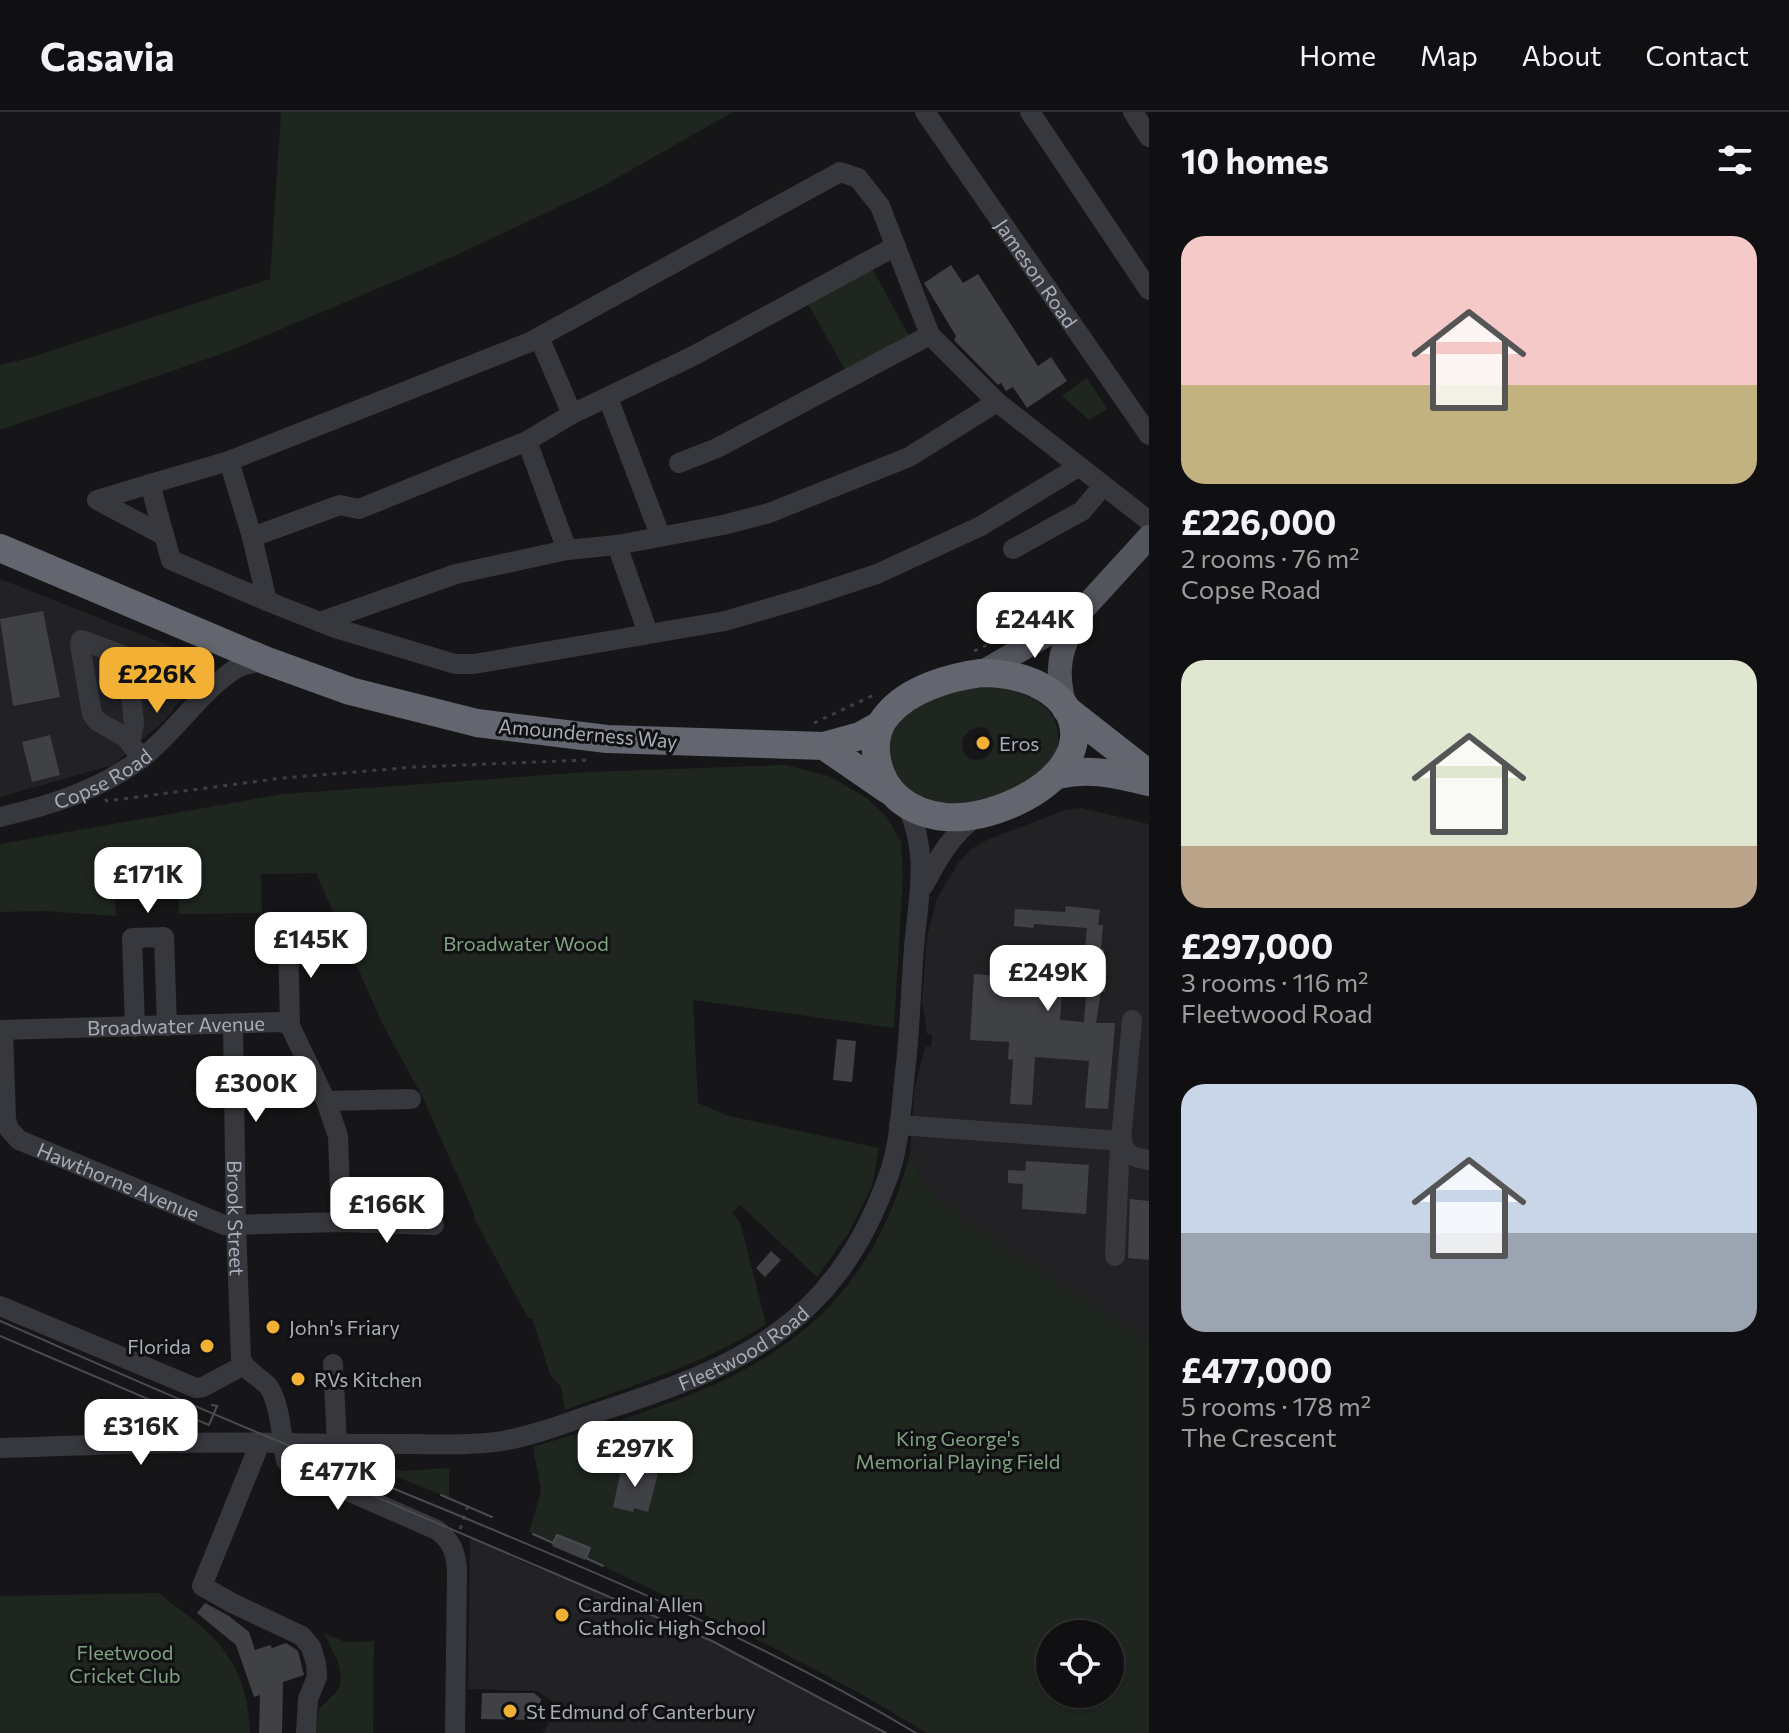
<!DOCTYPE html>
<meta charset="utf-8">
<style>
:root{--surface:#101012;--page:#1e1e20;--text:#f1f3f6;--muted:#9c9d9f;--line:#303032;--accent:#f2b134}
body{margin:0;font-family:Commissioner,sans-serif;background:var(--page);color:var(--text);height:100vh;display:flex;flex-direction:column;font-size:30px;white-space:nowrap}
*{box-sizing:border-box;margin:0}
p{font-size:26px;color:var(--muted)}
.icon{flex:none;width:44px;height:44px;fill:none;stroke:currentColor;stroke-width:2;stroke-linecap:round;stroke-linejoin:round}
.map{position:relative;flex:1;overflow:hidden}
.panel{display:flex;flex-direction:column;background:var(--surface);width:640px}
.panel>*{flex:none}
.tools{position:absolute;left:1036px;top:1508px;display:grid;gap:16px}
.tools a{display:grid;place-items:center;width:88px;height:88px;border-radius:50%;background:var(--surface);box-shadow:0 2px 6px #0004,0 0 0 2px var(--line);font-size:40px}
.price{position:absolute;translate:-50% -68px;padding:0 18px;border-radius:16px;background:#fff;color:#222;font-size:26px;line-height:52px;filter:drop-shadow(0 2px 4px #0008)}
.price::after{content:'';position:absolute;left:50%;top:48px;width:24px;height:18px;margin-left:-12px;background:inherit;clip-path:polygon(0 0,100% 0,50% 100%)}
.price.active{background:var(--accent);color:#111}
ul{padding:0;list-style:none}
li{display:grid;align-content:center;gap:16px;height:424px;padding:0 32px}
li span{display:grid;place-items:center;height:248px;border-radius:24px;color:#555}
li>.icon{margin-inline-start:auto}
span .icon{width:144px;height:144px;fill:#fffc;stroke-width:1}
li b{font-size:34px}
h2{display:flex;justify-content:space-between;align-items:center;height:96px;padding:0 32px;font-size:34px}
header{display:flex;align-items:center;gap:48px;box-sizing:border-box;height:112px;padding:0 40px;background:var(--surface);border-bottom:2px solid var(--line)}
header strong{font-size:38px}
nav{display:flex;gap:44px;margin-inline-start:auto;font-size:28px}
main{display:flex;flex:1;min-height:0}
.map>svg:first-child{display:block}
.built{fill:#222225}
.green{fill:#1e261f;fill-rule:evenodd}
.building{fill:#404145}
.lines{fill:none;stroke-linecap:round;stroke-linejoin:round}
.path{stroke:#3d3f44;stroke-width:3;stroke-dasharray:4 6;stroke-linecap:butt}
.minor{stroke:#37383d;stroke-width:20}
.major{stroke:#53555c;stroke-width:24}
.highway{stroke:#63666e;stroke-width:28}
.tram{stroke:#4a4c52;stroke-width:2}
.poi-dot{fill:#f2b134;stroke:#111113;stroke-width:3}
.labels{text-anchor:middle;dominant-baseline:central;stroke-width:6;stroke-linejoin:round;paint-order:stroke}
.street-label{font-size:20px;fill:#a8adb8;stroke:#111113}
.poi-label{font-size:20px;fill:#a8adb8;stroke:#111113;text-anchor:start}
.park-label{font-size:20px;fill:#7fa381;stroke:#111113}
</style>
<header>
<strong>Casavia</strong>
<nav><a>Home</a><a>Map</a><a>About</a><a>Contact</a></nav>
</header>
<main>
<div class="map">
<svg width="1149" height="1621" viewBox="0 0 1149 1621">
<rect width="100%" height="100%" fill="#161618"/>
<g class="built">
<path d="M0 467 186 540 193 549 196 558 194 570 166 607 113 653 0 685Z"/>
<path d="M1081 696 1149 712V1230L970 1113 924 1072 910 1042 914 979 925 935H931L932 923 927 922 922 888 927 825 937 786 959 750 971 737 987 728 1065 698Z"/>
<path d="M470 1426 544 1459 546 1456 712 1528 886 1621H543L550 1609 552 1589 537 1579 468 1577Z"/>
</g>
<g class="green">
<path d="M281 0H733L601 75 450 146 224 241 0 318V253L29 246 270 167Z"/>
<path d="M872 156 910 226 847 261 808 192Z"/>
<path d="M1087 266 1107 297 1089 308 1062 284Z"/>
<path d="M989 574C1018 579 1056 587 1058 623 1059 632 1057 645 1050 652 1031 674 977 694 948 694 931 693 917 685 902 677 897 667 889 653 887 642 881 596 955 578 989 574ZM981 615 986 616C1000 631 992 652 970 647L963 639 962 627 970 618Z"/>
<path d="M786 653 829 664 867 686 887 705 901 730 903 765 894 916 693 888 698 991 729 1004 879 1036 872 1074 848 1122 817 1165 740 1093 732 1101 740 1110 766 1212C706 1252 633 1273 565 1298L561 1275 550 1262 532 1206H528L474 1106V1101L422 984 382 911 316 761 261 762 262 801 179 802 177 764 114 766 116 804 44 799 0 800V732L283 682 588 660Z"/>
<path d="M910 1042 924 1072 970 1113 1149 1230V1621H927L861 1582 772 1535 586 1446 589 1436 557 1423 553 1431 529 1420 541 1379 533 1335C712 1280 856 1244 910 1042ZM1050 1522H1110V1582H1050Z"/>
<path d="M360 1350 379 1351 402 1359 449 1356V1386Z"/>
<path d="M159 1481C168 1490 178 1496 189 1504 231 1537 248 1568 250 1621H0V1484Z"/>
<path d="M324 1521 345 1530 374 1529 373 1621H316L319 1597 339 1577 341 1566 338 1550Z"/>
</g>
<g class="building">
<path d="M951 153 963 171 978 162 1038 254 1051 245 1067 269 1027 296 1013 275 1006 279 1001 271 998 273 954 228 956 224 924 171Z"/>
<path d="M43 499 60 585 13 594 0 507Z"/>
<path d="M50 623 60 663 32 670 22 630Z"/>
<path d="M1066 794 1100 798 1098 813H1103L1101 837H1104L1103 854H1107L1105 880H1101L1096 911H1115L1108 997 1085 996 1089 949 1035 945 1032 993 1010 992 1013 948 1008 947 1009 930 970 928 974 862 1014 865V860L1036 861V855L1060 857 1059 866H1063L1060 908 1084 910 1088 854V835H1085L1087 816 1034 812 1033 816 1014 814 1015 797 1065 800Z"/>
<path d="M837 927 856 929 852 970 833 968Z"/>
<path d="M1026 1049 1089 1053 1086 1102 1022 1097 1023 1072 1008 1071V1058L1025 1059Z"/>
<path d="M1130 1087 1149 1089V1148L1128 1146Z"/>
<path d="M771 1139 781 1148 765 1165 756 1156Z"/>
<path d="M622 1353 658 1362 648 1400 634 1396 633 1400 613 1395Z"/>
<path d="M557 1423 590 1436 585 1448 552 1434Z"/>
<path d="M205 1491 229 1504 249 1520 255 1538 270 1533 272 1536 286 1531 298 1539 304 1563 283 1570 282 1621H259L260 1583 254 1585 236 1533 197 1501Z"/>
<path d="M482 1581H534L541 1587 540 1608 481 1607Z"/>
</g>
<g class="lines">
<g class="path">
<path d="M974 539 989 532"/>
<path d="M814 611 876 582"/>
<path d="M105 687 107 689 283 666 415 655 586 648"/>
<path d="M385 1361 390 1347"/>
<path d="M460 1417 468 1394"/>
</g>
<g class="minor">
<path id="s1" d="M925 0 1149 323"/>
<path d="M1030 0 1149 178"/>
<path d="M1133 0 1149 25"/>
<path d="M539 225 572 302"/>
<path d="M608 286 660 423"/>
<path d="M527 329 567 438"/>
<path d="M229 349 150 372 171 448 267 489"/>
<path d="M679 351 717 336 930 223"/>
<path d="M1078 355 981 414 877 462 804 486 725 509 474 552H455L335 516 267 489 252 425 229 349 530 230 840 60 858 66 880 94 930 223 997 290 1149 409"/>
<path d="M150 372 97 388 163 423"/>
<path d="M252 425 340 393 359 397 527 329 572 302 693 244 896 134"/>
<path d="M617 433 648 521"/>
<path d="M1013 437 1082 399 1103 374"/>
<path d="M320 510 456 462 567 438 617 433 723 413 769 401 909 345 997 290"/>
<path d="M130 631 134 612 128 550 122 543 81 528 80 533 92 602 97 609 125 625 142 646"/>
<path id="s2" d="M0 705C52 693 99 678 142 646 176 620 202 577 237 556 246 551 257 550 267 549"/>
<path d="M924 773C939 745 951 723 977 704"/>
<path d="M288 823 290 914"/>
<path id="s3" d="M233 912 236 1113 241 1247C246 1260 259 1264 268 1274 280 1289 282 1329 286 1349L291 1354 437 1418C452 1429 456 1441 457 1459L455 1621"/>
<path d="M135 915 132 826 164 825 167 914"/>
<path id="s4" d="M0 918 282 910 290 914 326 989 338 1024 341 1110"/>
<path id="s5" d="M3 918 6 1007 9 1017 19 1028 224 1113 341 1110 434 1113"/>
<path d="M326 989 411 987"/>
<path d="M899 1013 1122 1029"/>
<path d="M1122 1029C1126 1045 1134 1045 1149 1048"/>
<path d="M1115 1144 1119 1050 1132 908"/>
<path d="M0 1194 196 1276 203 1275 244 1253"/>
<path d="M333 1252 337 1332"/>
<path d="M260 1331 202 1474 232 1491 302 1524 311 1535 316 1551 317 1565 308 1587 306 1621"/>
<path id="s6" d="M0 1336C94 1333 188 1329 282 1331 323 1332 365 1332 406 1332 438 1332 471 1334 502 1329 538 1323 573 1308 608 1297 744 1253 834 1211 887 1068 901 1032 901 990 906 952 910 914 911 875 914 836 918 785 930 743 907 694"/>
</g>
<g class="major">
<path d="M981 561 1075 506 1149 425"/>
<path d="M1065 594C1054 558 1061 539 1075 506"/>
</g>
<g class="highway">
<path d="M0 436 267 549 350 579 477 611 607 627 824 634 860 624 880 613"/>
<path d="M981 561C1080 561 1113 644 1016 690 994 700 969 707 945 705 908 701 880 680 876 641 875 627 878 613 888 602 909 577 950 565 981 561Z"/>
<path d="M1066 597 1149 662"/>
<path d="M824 634 888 678"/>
<path d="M1058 663C1090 655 1118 663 1149 670"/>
</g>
<g class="tram">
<path d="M0 1209C94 1250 188 1292 283 1331 498 1421 716 1502 916 1621"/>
<path d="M0 1224 209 1313 217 1294 212 1293"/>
<path d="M318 1360 712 1529 886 1621"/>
<path d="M441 1383 492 1405"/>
<path d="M533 1422 553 1431 557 1423 590 1436 586 1446 603 1454"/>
</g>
</g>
<g class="poi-dot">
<circle cx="983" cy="631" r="8"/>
<circle cx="273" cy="1215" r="8"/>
<circle cx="207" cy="1234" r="8"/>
<circle cx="298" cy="1267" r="8"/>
<circle cx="562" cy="1503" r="8"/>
<circle cx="510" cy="1599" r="8"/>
</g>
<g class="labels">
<g class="street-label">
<text stroke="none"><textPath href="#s1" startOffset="196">Jameson Road</textPath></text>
<text transform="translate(588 621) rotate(5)">Amounderness Way</text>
<text stroke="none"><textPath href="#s2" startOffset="110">Copse Road</textPath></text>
<text stroke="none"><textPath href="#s4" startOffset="176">Broadwater Avenue</textPath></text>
<text stroke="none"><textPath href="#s5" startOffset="222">Hawthorne Avenue</textPath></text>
<text stroke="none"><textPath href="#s3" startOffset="194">Brook Street</textPath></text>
<text stroke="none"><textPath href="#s6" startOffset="762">Fleetwood Road</textPath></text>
</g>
<g class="poi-label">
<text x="999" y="631">Eros</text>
<text x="289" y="1215">John's Friary</text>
<text x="191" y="1234" text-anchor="end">Florida</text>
<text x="314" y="1267">RVs Kitchen</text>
<text x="578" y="1492">Cardinal Allen<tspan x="578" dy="23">Catholic High School</tspan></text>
<text x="526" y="1599">St Edmund of Canterbury</text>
</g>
<g class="park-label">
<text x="526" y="831">Broadwater Wood</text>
<text x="958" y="1326">King George's<tspan x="958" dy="23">Memorial Playing Field</tspan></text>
<text x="125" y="1540">Fleetwood<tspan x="125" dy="23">Cricket Club</tspan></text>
</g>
</g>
</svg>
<div class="tools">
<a><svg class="icon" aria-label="locate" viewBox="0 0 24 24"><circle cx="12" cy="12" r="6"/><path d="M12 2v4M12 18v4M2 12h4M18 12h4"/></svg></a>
</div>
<b class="price" style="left:1035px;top:548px">£244K</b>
<b class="price active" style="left:157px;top:603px">£226K</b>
<b class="price" style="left:148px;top:803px">£171K</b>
<b class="price" style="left:311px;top:868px">£145K</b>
<b class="price" style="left:1048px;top:901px">£249K</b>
<b class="price" style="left:256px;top:1012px">£300K</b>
<b class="price" style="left:387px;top:1133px">£166K</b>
<b class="price" style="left:141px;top:1355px">£316K</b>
<b class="price" style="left:635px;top:1377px">£297K</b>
<b class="price" style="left:338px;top:1400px">£477K</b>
</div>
<section class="panel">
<h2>10 homes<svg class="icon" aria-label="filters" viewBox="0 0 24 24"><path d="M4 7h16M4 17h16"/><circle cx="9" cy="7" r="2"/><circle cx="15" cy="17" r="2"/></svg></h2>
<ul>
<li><span style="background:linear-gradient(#f6c9c9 60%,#c2b280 0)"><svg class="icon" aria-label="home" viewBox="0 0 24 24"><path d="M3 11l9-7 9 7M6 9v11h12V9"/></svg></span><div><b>£226,000</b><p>2 rooms · 76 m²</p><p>Copse Road</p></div></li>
<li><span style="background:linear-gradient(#dfe7d0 75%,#b9a48a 0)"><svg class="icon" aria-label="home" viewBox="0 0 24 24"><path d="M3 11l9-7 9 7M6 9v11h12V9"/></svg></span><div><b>£297,000</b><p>3 rooms · 116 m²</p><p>Fleetwood Road</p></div></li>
<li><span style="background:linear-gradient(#c9d6e8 60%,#9aa5b1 0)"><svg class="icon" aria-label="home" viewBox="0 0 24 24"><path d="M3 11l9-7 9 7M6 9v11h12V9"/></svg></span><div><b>£477,000</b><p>5 rooms · 178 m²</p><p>The Crescent</p></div></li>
</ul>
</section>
</main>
